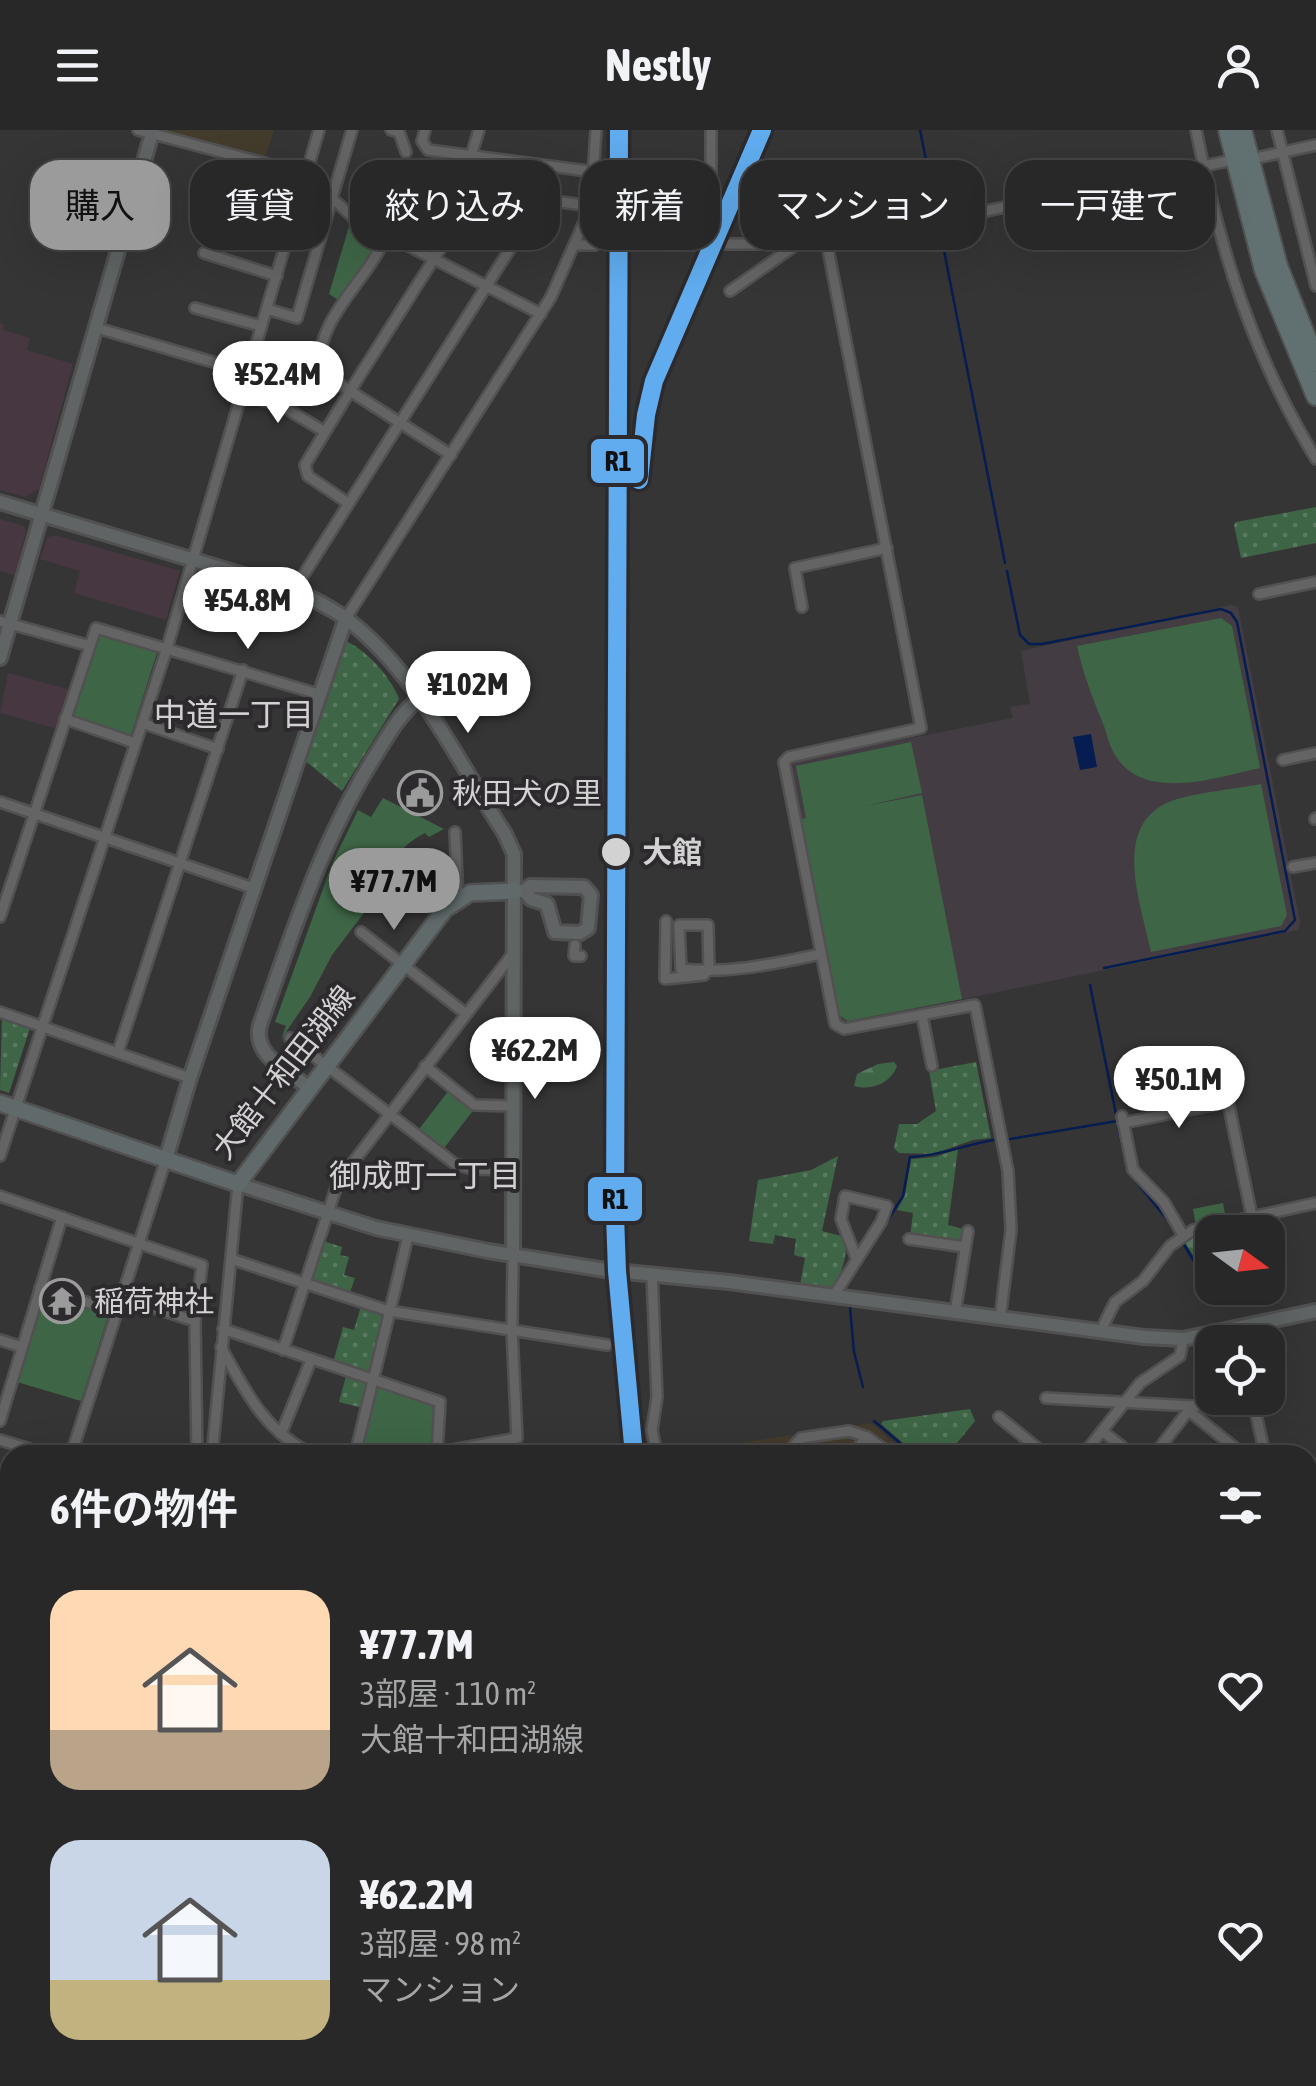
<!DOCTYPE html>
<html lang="ja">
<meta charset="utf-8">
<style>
:root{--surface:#282828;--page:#303030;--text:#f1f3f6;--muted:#a5a6a8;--line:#444445;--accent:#9c9b9c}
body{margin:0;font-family:"Asap Condensed","Noto Sans JP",sans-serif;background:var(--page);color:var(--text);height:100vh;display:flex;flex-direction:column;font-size:38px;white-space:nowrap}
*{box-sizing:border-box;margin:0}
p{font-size:32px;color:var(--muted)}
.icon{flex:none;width:55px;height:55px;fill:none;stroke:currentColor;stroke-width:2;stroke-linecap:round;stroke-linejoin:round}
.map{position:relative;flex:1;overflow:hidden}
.side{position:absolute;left:0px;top:1315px;width:1318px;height:642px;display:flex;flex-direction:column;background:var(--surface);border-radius:30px 30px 0 0;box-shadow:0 10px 40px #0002,0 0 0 2px var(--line)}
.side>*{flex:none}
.banner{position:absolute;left:30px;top:30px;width:1258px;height:90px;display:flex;gap:20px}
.needle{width:65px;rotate:105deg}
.controls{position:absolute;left:1195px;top:1085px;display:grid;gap:20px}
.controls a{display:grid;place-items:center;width:90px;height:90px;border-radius:20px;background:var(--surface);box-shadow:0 10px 40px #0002,0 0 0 2px var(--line);font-size:50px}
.price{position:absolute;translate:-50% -85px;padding:0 22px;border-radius:35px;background:#fff;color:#222;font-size:32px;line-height:65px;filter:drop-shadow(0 2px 5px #0008)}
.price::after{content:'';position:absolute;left:50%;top:60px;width:30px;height:22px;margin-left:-15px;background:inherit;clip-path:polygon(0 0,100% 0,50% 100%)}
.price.selected{background:var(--accent);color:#111}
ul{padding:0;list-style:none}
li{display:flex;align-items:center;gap:30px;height:250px;padding:0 50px}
li span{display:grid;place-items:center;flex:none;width:280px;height:200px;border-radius:30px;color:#555}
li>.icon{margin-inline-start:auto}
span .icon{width:120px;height:120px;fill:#fffc;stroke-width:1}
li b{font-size:42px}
h2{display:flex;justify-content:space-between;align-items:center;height:120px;padding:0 50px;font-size:42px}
.pill{padding:0 35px;border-radius:30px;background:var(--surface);box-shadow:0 10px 40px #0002,0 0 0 2px var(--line);font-size:35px;line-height:90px}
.pill.selected{background:var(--accent);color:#111}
header{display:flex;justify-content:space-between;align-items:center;height:130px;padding:0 50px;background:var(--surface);font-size:45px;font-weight:700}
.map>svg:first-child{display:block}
.commercial{fill:#463740}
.industrial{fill:#433b2c}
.built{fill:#433d43}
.grass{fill:url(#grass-dots)}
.forest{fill:url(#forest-firs)}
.cemetery{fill:url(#cemetery-stones)}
.park{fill:#3e6546}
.water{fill:#061d51}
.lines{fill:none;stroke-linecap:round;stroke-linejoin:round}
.stream{stroke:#061d51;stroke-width:2.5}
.street-tunnel{stroke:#4e4d4e;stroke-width:9;stroke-dasharray:9 4.5;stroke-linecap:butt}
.street-casing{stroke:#525152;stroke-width:14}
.secondary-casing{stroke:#525152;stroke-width:18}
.primary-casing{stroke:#525152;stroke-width:20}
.highway-casing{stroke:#525152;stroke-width:22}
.street{stroke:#656465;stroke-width:9}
.secondary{stroke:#606465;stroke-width:12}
.primary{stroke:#606a6b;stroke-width:15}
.highway{stroke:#617172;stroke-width:18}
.rail-casing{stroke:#6b6b6b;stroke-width:6}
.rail{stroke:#2d2a2d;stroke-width:2.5;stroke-dasharray:8;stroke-linecap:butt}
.rail-1-casing{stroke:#2d2a2d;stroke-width:25}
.rail-1{stroke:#60acee;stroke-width:18}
.stop-dot{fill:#d3d2d3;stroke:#2d2a2d;stroke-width:4}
.labels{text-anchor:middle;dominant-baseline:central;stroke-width:8;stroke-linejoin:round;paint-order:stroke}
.poi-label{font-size:30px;fill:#d3d2d3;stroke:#2d2a2d;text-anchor:start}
.stop-label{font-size:30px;font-weight:bold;fill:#d3d2d3;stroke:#2d2a2d;text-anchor:start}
.street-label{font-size:30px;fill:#d3d2d3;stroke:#2d2a2d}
.neighbourhood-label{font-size:32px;fill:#d3d2d3;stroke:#2d2a2d}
.line-badge{stroke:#2d2a2d;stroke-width:4}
.pale-badge-label{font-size:28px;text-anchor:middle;font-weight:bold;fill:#111}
</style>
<header><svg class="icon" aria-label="menu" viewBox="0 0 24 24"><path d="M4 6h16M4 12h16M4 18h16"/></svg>Nestly<svg class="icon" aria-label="person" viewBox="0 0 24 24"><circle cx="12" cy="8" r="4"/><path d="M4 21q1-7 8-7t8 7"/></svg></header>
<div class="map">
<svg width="1316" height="1956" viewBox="0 0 1316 1956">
<defs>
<pattern id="grass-dots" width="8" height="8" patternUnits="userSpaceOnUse" patternTransform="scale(2.5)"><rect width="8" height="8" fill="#3e6546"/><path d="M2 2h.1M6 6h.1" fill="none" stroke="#597a60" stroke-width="1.8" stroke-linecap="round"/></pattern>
<pattern id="forest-firs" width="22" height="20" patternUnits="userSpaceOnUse" patternTransform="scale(2.5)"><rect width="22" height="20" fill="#3e6546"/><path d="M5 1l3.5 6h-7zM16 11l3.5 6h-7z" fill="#597a60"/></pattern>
<pattern id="cemetery-stones" width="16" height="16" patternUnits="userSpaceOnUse" patternTransform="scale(2.5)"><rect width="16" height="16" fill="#3e6546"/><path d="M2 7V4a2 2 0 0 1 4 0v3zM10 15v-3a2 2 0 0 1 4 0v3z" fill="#597a60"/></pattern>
</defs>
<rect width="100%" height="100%" fill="#363536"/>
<g class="commercial">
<path d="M0 193 4 194 3 200 30 208 27 220 73 234 39 359 25 367 0 360Z"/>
<path d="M0 389 24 396 26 401 15 445 0 441Z"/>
<path d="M54 405 180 441 166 490 74 463 80 441 40 429 47 408Z"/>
<path d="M8 543 71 560 58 599 0 583Z"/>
</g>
<g class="industrial">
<path d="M152 0H274L264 32Z"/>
<path d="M871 1293 908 1325H658L668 1318 733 1314Z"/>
<path d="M1316 1599V1956H994L982 1948H1308V1602Z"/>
</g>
<path class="built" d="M1231 475 1238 477 1300 792 1298 800 847 893 838 888 790 636 794 631 1013 588 1010 577 1030 574 1021 521Z"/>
<g class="grass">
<path d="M1316 377V413L1241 428 1234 395 1236 392Z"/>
<path d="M343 510C365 518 391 547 399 569L342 661 303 629Z"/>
<path d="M2 888 30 898 9 963 0 960Z"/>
<path d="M976 932 991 1008 973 1010 933 1024 899 1023 894 1018 899 994H917L936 981 929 941Z"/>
<path d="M958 1019 948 1095 963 1099 961 1110 910 1106 913 1083 897 1080 905 1065 911 1029 935 1027Z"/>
<path d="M838 1026 822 1101 845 1107C849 1122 841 1149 830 1159L800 1155 805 1128 794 1125 796 1109 775 1105 773 1114 749 1111 758 1050 811 1040Z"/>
<path d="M323 1111 342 1117 340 1125 349 1127 344 1145 355 1148 350 1162 314 1150 312 1145Z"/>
<path d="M361 1176 381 1182 385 1186 371 1242 367 1245 333 1233 343 1197 354 1200Z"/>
<path d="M346 1246 366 1252 363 1278 339 1272Z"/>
<path d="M970 1279 975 1291 947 1325H917L881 1294 883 1291Z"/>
</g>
<path class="forest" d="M894 932 897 936C891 953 871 961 854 956L857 944 878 934Z"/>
<g class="cemetery">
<path d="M1223 1073 1226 1090 1196 1096 1193 1079Z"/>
<path d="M1236 1092 1239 1102H1212V1144L1198 1149 1197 1132 1183 1109 1193 1102Z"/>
</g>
<g class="park">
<path d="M350 93 376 107 377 113 340 171 329 164Z"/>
<path d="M1221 488 1232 496 1260 638C1217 647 1144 673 1115 625 1110 617 1107 605 1104 596 1093 569 1083 544 1077 516Z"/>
<path d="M99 503 154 519 157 523 130 608 73 589 71 585Z"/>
<path d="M911 612 922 663 865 676 922 665 962 869 848 891 839 885 801 689 806 688 796 636Z"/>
<path d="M1261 654 1287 785 1281 796 1151 822C1142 777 1110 697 1169 672 1191 663 1236 659 1261 654Z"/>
<path d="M383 668 444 699 429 707 425 703C395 718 381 747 360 773L364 783 332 825 310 867 281 909 286 896 275 892 332 734 358 680 371 687Z"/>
<path d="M450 959 475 978 441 1022 416 1003Z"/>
<path d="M58 1167 105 1181 108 1186 81 1271 17 1252 40 1173 55 1177Z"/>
<path d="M375 1255 438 1273 434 1321 415 1325H357Z"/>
</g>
<path class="water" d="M1091 604 1097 637 1080 640 1073 607Z"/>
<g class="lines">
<g class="stream">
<path d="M920 0 937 84"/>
<path d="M940 100 1005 433"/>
<path d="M1007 441 1020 505 1029 514H1042L1221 479 1231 483 1237 492 1295 790 1285 801 1104 838"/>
<path d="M1090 855 1116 984"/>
<path d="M1117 993 1128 1042 1175 1099"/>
<path d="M1010 1009 1117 991"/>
<path d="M1183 1113 1195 1133 1194 1143"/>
<path d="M845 1158 903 1066 910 1027C939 1026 965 1015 993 1010"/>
<path d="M850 1177 854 1222 863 1257"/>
<path d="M1199 1215 1212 1250"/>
<path d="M874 1291 914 1325"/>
<path d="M661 1956 665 1948"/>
</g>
<path class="street-tunnel" d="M595 115 632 114"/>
<defs>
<g id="street">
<path d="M138 0 305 44 354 88 541 184"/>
<path d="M391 0 399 2 406 22"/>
<path d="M425 0 422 11 428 20 595 42"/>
<path d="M1196 0C1220 120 1252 224 1316 329"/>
<path d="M1277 0 1316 156"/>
<path d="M471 26 479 0"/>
<path d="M1256 28 1316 15"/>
<path d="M632 114H827L1228 31"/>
<path d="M827 114 921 598 789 627 784 632 835 894 844 899 975 875 1008 1041 1011 1100 1000 1189"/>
<path d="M574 115H595"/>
<path d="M693 115 711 64V0"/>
<path d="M204 123 277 146"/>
<path d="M730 161 793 117"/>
<path d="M195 178 261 196"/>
<path d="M267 179 297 188 352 0"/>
<path d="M97 198 247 242"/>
<path d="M241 264 282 276 325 302"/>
<path d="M451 325 350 261 477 61"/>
<path d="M348 373 308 346 305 335 350 261 320 241C314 189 368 151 386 106 392 89 393 68 396 50L591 76"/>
<path d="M294 460 541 70"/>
<path d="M1259 464 1316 452"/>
<path d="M802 477 795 438 887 418"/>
<path d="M346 488 551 167 591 76 596 0"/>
<path d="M0 491 90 516"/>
<path d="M65 589 135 613"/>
<path d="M142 593 218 619"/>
<path d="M1283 630 1316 623"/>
<path d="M0 672 253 758"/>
<path d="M1315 689 1316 688"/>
<path d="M455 702 458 768"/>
<path d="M1293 737 1316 733"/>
<path d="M0 787 96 498 318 564"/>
<path d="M666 791 665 849 704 845"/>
<path d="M361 802 465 883"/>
<path d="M575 815 574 826H581"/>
<path d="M709 841 708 795H679L681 839C730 844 773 834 821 824"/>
<path d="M0 882 190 948"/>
<path d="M922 885 932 936"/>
<path d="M290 908 455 1034 473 1039 514 1040"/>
<path d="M118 922 243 540"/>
<path d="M425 936 474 975 514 976"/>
<path d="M1122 986 1133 1040 1164 1072 1183 1105"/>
<path d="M1123 993 1228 972 1252 1087"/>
<path d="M0 1026 167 518 319 0"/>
<path d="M0 1066 202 1135 195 1191 197 1325"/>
<path d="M909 1109 965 1117"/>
<path d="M231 1129 389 1181 607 1215"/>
<path d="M652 1144 657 1267 652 1300 657 1325"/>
<path d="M40 1158 115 1181"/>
<path d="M120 1167 195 1191"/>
<path d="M833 1167 881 1092 887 1076 845 1066 841 1089 857 1130"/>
<path d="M955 1183 968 1101"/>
<path d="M223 1199 440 1272 437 1322"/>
<path d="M1100 1202 1115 1172 1143 1151 1170 1116 1193 1100 1316 1073"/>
<path d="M0 1210 22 1217"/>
<path d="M221 1217C245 1261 266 1304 315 1325"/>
<path d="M283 1220 338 1052 514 822"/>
<path d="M1046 1268 1192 1276 1254 1275 1265 1325"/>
<path d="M1189 1281 1244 1325"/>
<path d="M999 1287 1046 1325"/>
<path d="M0 1291 62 1087"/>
<path d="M1102 1301 1133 1325"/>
<path d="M281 1304 311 1230"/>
<path d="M0 1310 49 1325"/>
<path d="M71 1325 166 1029"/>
<path d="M212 1325 238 1054"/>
<path d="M355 1325 408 1106"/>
<path d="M425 1325 517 1308 512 1200 513 1125"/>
<path d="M786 1325 801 1308 849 1301 867 1307"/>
<path d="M852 1325 867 1307 892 1325"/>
<path d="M1083 1325 1140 1253 1180 1226 1183 1209"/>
<path d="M1154 1325 1192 1276"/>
<path d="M1308 1364H1316"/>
<path d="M0 1454 10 1457"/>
<path d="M1308 1455 1316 1457"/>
<path d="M1308 1504 1316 1494"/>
<path d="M0 1507 10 1505"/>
<path d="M0 1558 10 1527"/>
<path d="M0 1578 10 1581"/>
<path d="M0 1623 10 1626"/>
<path d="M0 1672 10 1675"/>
<path d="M0 1838 10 1841"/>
<path d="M0 1894 10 1897"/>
<path d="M234 1948 236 1956"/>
<path d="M421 1948 422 1952 438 1948"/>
<path d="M471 1948 474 1956"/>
<path d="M589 1948 591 1956"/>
<path d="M622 1948 624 1956"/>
<path d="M931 1948 942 1956"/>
<path d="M1001 1948 1013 1956"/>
<path d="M44 1956 46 1948"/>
<path d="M86 1956 89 1948"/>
<path d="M129 1956 132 1948"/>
<path d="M310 1956 339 1948"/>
<path d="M517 1956 546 1948"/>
<path d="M829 1956V1948"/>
</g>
<g id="secondary">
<path d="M0 372 294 460C313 469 332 478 348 490 418 544 458 632 505 704L514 724 513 1125"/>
<path d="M0 528 153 0"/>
<path d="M514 761H525L530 756 584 757 591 765 588 798 580 803 555 802 547 774 531 769 525 761"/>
<path d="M308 957C287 940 252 925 260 895 292 804 321 713 372 631 386 609 398 585 419 569"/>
<path d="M166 1029 190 948 346 488"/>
<path d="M238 1054 376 1098 488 1121 605 1140 729 1152 1144 1207 1183 1209 1316 1181"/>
</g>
<path id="primary" d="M0 973 238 1054 445 779 470 763 514 761"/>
<g id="highway">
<path d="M1228 0 1264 140 1316 266"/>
<path d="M1242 0 1278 136 1316 232"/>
<path d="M0 1475 10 1478"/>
<path d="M1308 1584 1316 1581"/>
</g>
</defs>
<use href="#street" class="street-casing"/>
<use href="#secondary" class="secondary-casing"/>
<use href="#primary" class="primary-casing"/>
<use href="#highway" class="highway-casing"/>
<use href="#street" class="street"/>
<use href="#secondary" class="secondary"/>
<use href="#primary" class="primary"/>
<use href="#highway" class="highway"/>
<defs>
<path id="rail" d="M611 67 618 110"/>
</defs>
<use href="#rail" class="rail-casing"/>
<use href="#rail" class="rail"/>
<defs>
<g id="rail-1">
<path d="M619 0 615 1085 617 1141 634 1325"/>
<path d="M639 350 646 285 654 251 762 0"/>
</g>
</defs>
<use href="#rail-1" class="rail-1-casing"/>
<use href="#rail-1" class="rail-1"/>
</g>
<defs>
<symbol id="civic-ring" viewBox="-11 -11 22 22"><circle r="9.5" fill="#2d2a2d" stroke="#9c9b9c" stroke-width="1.5"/><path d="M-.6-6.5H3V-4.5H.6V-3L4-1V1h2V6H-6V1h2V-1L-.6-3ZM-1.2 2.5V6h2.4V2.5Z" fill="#9c9b9c"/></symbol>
<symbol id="temple-ring" viewBox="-11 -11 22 22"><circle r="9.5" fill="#2d2a2d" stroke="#9c9b9c" stroke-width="1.5"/><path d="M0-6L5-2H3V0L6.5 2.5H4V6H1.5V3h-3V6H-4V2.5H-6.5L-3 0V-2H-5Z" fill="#9c9b9c"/></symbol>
</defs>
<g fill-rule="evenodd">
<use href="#civic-ring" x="395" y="638" width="50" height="50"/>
<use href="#temple-ring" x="37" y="1146" width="50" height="50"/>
</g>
<circle class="stop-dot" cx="616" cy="722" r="16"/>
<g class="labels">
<g class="poi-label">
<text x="452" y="663">秋田犬の里</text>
<text x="94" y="1171">稲荷神社</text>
</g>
<g class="stop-label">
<text x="642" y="722">大館</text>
</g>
<g class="street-label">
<text transform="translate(283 942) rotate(-52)">大館十和田湖線</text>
</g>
<g class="neighbourhood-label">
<text x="234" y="584">中道一丁目</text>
<text x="425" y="1045">御成町一丁目</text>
</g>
</g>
<g class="line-badge">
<rect x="589" y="307" width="57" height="48" rx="10" fill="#60acee"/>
<rect x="586" y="1045" width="58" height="48" rx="10" fill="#60acee"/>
</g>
<g class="pale-badge-label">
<text x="618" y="341">R1</text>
<text x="615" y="1079">R1</text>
</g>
</svg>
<div class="controls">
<a><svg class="needle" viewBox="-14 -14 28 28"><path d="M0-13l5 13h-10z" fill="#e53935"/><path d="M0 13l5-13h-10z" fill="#a5a6a8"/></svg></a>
<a><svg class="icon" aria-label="locate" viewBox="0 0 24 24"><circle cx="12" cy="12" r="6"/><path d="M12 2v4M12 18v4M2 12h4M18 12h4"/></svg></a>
</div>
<b class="price" style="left:278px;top:296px">¥52.4M</b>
<b class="price" style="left:248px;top:522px">¥54.8M</b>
<b class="price" style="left:468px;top:606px">¥102M</b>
<b class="price selected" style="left:394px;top:803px">¥77.7M</b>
<b class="price" style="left:535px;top:972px">¥62.2M</b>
<b class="price" style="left:1179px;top:1001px">¥50.1M</b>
<div class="banner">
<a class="pill selected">購入</a>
<a class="pill">賃貸</a>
<a class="pill">絞り込み</a>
<a class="pill">新着</a>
<a class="pill">マンション</a>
<a class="pill">一戸建て</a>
</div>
<section class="side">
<h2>6件の物件<svg class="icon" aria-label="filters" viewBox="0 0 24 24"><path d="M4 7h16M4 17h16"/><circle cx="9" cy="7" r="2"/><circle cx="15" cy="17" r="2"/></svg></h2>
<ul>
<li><span style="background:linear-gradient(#ffd9b3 70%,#b9a48a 0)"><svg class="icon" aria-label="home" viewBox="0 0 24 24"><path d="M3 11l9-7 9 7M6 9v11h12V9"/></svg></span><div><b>¥77.7M</b><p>3部屋 · 110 m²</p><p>大館十和田湖線</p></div><svg class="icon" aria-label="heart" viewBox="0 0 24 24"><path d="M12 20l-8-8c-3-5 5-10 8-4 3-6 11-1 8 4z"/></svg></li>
<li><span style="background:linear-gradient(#c9d6e8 70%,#c2b280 0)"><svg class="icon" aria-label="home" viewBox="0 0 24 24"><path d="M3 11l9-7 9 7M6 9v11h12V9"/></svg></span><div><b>¥62.2M</b><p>3部屋 · 98 m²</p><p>マンション</p></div><svg class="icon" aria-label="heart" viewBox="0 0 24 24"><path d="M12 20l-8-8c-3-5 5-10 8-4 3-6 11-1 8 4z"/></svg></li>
</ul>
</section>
</div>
